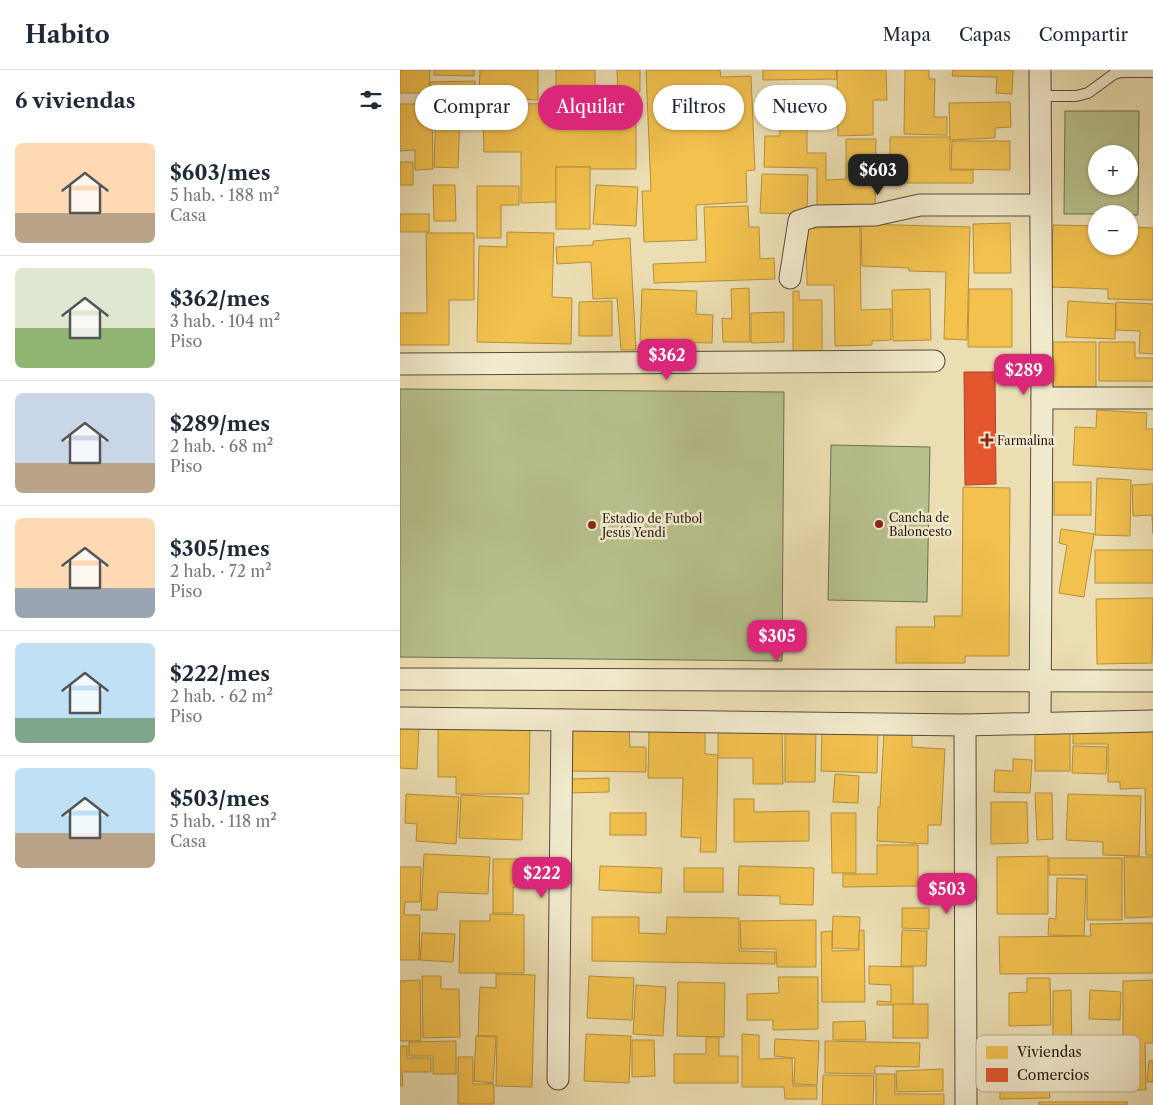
<!DOCTYPE html>
<html lang="es">
<meta charset="utf-8">
<style>
:root{--surface:#fff;--page:#f2f2f3;--text:#1f2937;--muted:#747a83;--line:#e0e1e3;--accent:#db2777}
body{margin:0;font-family:"Libre Caslon Text",serif;background:var(--page);color:var(--text);height:100vh;display:flex;flex-direction:column;font-size:19px;white-space:nowrap}
*{box-sizing:border-box;margin:0}
p{font-size:16px;color:var(--muted)}
.icon{flex:none;width:28px;height:28px;fill:none;stroke:currentColor;stroke-width:2;stroke-linecap:round;stroke-linejoin:round}
.map{position:relative;flex:1;overflow:hidden}
.panel{display:flex;flex-direction:column;background:var(--surface);width:400px}
.panel>*{flex:none}
.hud{position:absolute;left:15px;top:15px;width:475px;height:45px;display:flex;gap:10px}
.buttons{position:absolute;left:688px;top:75px;display:grid;gap:10px}
.buttons a{display:grid;place-items:center;width:50px;height:50px;border-radius:50%;background:var(--surface);box-shadow:0 1px 4px #0004;font-size:25px}
.price{position:absolute;translate:-50% -42px;padding:0 11px;border-radius:10px;background:var(--accent);color:#fff;font-size:16px;line-height:32px;filter:drop-shadow(0 1px 2px #0008)}
.price::after{content:'';position:absolute;left:50%;top:30px;width:15px;height:11px;margin-left:-8px;background:inherit;clip-path:polygon(0 0,100% 0,50% 100%)}
.price.selected{background:#222;color:#fff}
ul{padding:0;list-style:none}
li{display:flex;align-items:center;gap:15px;height:125px;padding:0 15px}
li+li{border-top:1px solid var(--line)}
li span{display:grid;place-items:center;flex:none;width:140px;height:100px;border-radius:8px;color:#555}
li>.icon{margin-inline-start:auto}
span .icon{width:60px;height:60px;fill:#fffc;stroke-width:1}
li b{font-size:21px}
h2{display:flex;justify-content:space-between;align-items:center;height:60px;padding:0 15px;font-size:21px}
.pill{padding:0 18px;border-radius:22px;background:var(--surface);box-shadow:0 1px 4px #0004;font-size:18px;line-height:45px}
.pill.selected{background:var(--accent);color:#fff}
header{display:flex;align-items:center;gap:30px;box-sizing:border-box;height:70px;padding:0 25px;background:var(--surface);border-bottom:1px solid var(--line)}
header strong{font-size:24px}
nav{display:flex;gap:28px;margin-inline-start:auto;font-size:18px}
main{display:flex;flex:1;min-height:0}
.map>svg:first-child{display:block}
.green{fill:#b7c18d;stroke:#6e6e50;fill-rule:evenodd}
.homes{fill:#f2c14e;stroke:#b58f3d}
.shops{fill:#e4572e;stroke:#ab4526}
.lines{fill:none;stroke-linecap:round;stroke-linejoin:round}
.service-casing{stroke:#574b3c;stroke-width:12}
.minor-casing{stroke:#574b3c;stroke-width:23}
.service{stroke:#f2eacd;stroke-width:10}
.minor{stroke:#f2eacd;stroke-width:21}
.poi-dot{fill:#8f2418;stroke:#f2eacd;stroke-width:2}
.labels{text-anchor:middle;dominant-baseline:central;stroke-width:5;stroke-linejoin:round;paint-order:stroke}
.poi-label{font-size:12px;fill:#261a14;stroke:#f2eacd;text-anchor:start}
.key{fill:#f2eacd;stroke:#b5ac96;stroke-width:1}
.key-label{font-size:14px;fill:#261a14}
</style>
<header>
<strong>Habito</strong>
<nav><a>Mapa</a><a>Capas</a><a>Compartir</a></nav>
</header>
<main>
<section class="panel">
<h2>6 viviendas<svg class="icon" aria-label="filters" viewBox="0 0 24 24"><path d="M4 7h16M4 17h16"/><circle cx="9" cy="7" r="2"/><circle cx="15" cy="17" r="2"/></svg></h2>
<ul>
<li><span style="background:linear-gradient(#ffd9b3 70%,#b9a48a 0)"><svg class="icon" aria-label="home" viewBox="0 0 24 24"><path d="M3 11l9-7 9 7M6 9v11h12V9"/></svg></span><div><b>$603/mes</b><p>5 hab. · 188 m²</p><p>Casa</p></div></li>
<li><span style="background:linear-gradient(#dfe7d0 60%,#8fb573 0)"><svg class="icon" aria-label="home" viewBox="0 0 24 24"><path d="M3 11l9-7 9 7M6 9v11h12V9"/></svg></span><div><b>$362/mes</b><p>3 hab. · 104 m²</p><p>Piso</p></div></li>
<li><span style="background:linear-gradient(#c9d6e8 70%,#b9a48a 0)"><svg class="icon" aria-label="home" viewBox="0 0 24 24"><path d="M3 11l9-7 9 7M6 9v11h12V9"/></svg></span><div><b>$289/mes</b><p>2 hab. · 68 m²</p><p>Piso</p></div></li>
<li><span style="background:linear-gradient(#ffd9b3 70%,#9aa5b1 0)"><svg class="icon" aria-label="home" viewBox="0 0 24 24"><path d="M3 11l9-7 9 7M6 9v11h12V9"/></svg></span><div><b>$305/mes</b><p>2 hab. · 72 m²</p><p>Piso</p></div></li>
<li><span style="background:linear-gradient(#bfe0f5 75%,#7fa58c 0)"><svg class="icon" aria-label="home" viewBox="0 0 24 24"><path d="M3 11l9-7 9 7M6 9v11h12V9"/></svg></span><div><b>$222/mes</b><p>2 hab. · 62 m²</p><p>Piso</p></div></li>
<li><span style="background:linear-gradient(#bfe0f5 65%,#b9a48a 0)"><svg class="icon" aria-label="home" viewBox="0 0 24 24"><path d="M3 11l9-7 9 7M6 9v11h12V9"/></svg></span><div><b>$503/mes</b><p>5 hab. · 118 m²</p><p>Casa</p></div></li>
</ul>
</section>
<div class="map">
<svg width="753" height="1035" viewBox="0 0 753 1035">
<rect width="100%" height="100%" fill="#ebdeb2"/>
<filter id="stains"><feTurbulence type="fractalNoise" baseFrequency=".004" numOctaves="4"/><feColorMatrix values="0 0 0 0 .2 0 0 0 0 .09 0 0 0 0 .02 0 0 0 .5 -.17"/></filter>
<radialGradient id="worn" r=".72"><stop offset=".6" stop-color="#630" stop-opacity="0"/><stop offset="1" stop-color="#630" stop-opacity=".3"/></radialGradient>
<g class="green">
<path d="M665 41H739L738 145H729V144H664ZM696 84H729V116H696Z"/>
<path d="M0 319 384 322 382 591 0 587Z"/>
<path d="M431 375 530 377 527 532 428 530Z"/>
</g>
<g class="homes">
<path d="M0 0H30L29 23H0Z"/>
<path d="M34 0H74V6L34 5Z"/>
<path d="M80 0H138V30L120 29V25H79Z"/>
<rect x="156" y="0" width="39" height="30"/>
<path d="M217 0H240V22H218Z"/>
<path d="M246 0H320L321 7 351 6 355 100 346 101 347 132 296 135 297 170 244 172 242 121H251Z"/>
<path d="M363 0H436L437 9 363 10Z"/>
<path d="M437 0H486L487 30H473V65L438 66Z"/>
<path d="M505 0H529V9H535L534 47H547V65L504 64Z"/>
<path d="M553 0H613L612 24 596 23 597 7 552 6Z"/>
<path d="M75 11V33H30V12Z"/>
<path d="M236 32V99H190V97H156V132L121 133V82H84L83 47H122V34Z"/>
<path d="M610 32 611 57 595 58V68L550 70 549 33Z"/>
<path d="M0 34H32L33 99 15 100V80L0 81Z"/>
<path d="M36 41 60 42 58 98 34 97Z"/>
<path d="M380 48H407V83H426V110L446 109V69H476L475 139H417V98L364 97 365 66H380Z"/>
<path d="M490 67H550V100H573V113H490Z"/>
<path d="M552 71H610V100L551 99Z"/>
<rect x="0" y="92" width="13" height="23"/>
<rect x="156" y="97" width="34" height="62"/>
<path d="M362 104 408 105 407 144 360 143Z"/>
<path d="M33 115H55L56 151H34Z"/>
<path d="M196 115 238 117 236 156 193 154Z"/>
<path d="M77 116H119V135H101V168H77Z"/>
<path d="M348 136 349 157H359L360 189 374 188 375 209 254 213 253 194 306 192 304 137Z"/>
<rect x="0" y="144" width="29" height="18"/>
<path d="M610 153 611 203H574L573 154Z"/>
<path d="M461 154 570 157 567 270 544 269 546 202 509 201V198L462 196Z"/>
<path d="M653 155 696 156V176H729V157L753 158V230L708 229V219L651 217Z"/>
<path d="M460 157 461 240 491 239V270L472 271V275L435 276 434 215H407L406 158Z"/>
<path d="M107 162 154 163 152 227 172 228 171 274 77 272 79 176 107 177Z"/>
<path d="M26 163H74V230H49V275H0V243H27Z"/>
<path d="M230 168 236 280H221L217 228 193 229 191 192 157 194 156 177 193 175V171Z"/>
<path d="M349 218 350 272H323L322 248 332 249 331 219Z"/>
<path d="M242 219 297 221 296 244 313 245 312 273 240 271Z"/>
<path d="M530 219 531 270 493 271 492 220Z"/>
<path d="M569 219H612V277H568Z"/>
<path d="M393 221H399V230H422V282H393Z"/>
<path d="M212 231V266H179V232Z"/>
<path d="M668 231 716 234 715 269 666 267Z"/>
<path d="M716 232 753 234V284L739 283 740 261 716 260Z"/>
<path d="M384 242V272L351 273V243Z"/>
<rect x="653" y="272" width="43" height="45"/>
<path d="M699 272H735V288H753V311H699Z"/>
<path d="M697 340 747 343 746 359H753V400L673 395 675 357 696 358Z"/>
<path d="M697 408 731 410 730 466 695 465Z"/>
<rect x="654" y="412" width="37" height="33"/>
<path d="M753 414V464L752 445 733 446 732 415Z"/>
<path d="M563 417 610 418 609 586H565V593H496V557H535L534 546H562Z"/>
<path d="M661 459 694 464 684 527 659 523 667 475 659 473Z"/>
<rect x="695" y="480" width="58" height="33"/>
<path d="M753 528 752 593 697 594 696 529Z"/>
<path d="M38 656H130L129 724H56V707H38Z"/>
<path d="M753 656V785H746L745 718 720 719V712H708V674H673V657Z"/>
<path d="M0 657 19 658 17 699 0 698Z"/>
<path d="M169 658H229L230 677H246V702L169 701Z"/>
<path d="M385 658H416L415 712H385Z"/>
<path d="M422 659 478 661 477 703 421 701Z"/>
<path d="M249 660 305 661V684L318 685 316 782H300L301 768 281 767 283 708H248Z"/>
<rect x="635" y="660" width="35" height="41"/>
<path d="M318 661H382L383 714H353V688H318Z"/>
<path d="M484 661 512 663V677L545 679 541 755H528V774L477 771 478 737H480Z"/>
<path d="M673 676 707 677 706 704 672 703Z"/>
<path d="M613 689 632 690 630 723 594 722 595 700 613 701Z"/>
<path d="M435 704 459 706 458 733 433 732Z"/>
<path d="M209 708V722L167 723V709Z"/>
<path d="M635 723H652L653 769 637 770Z"/>
<path d="M6 724 59 727 56 774 16 771 17 754 5 753Z"/>
<path d="M668 724 741 726 739 786 703 785V772L666 770Z"/>
<path d="M61 725 123 728 122 770 59 768Z"/>
<path d="M334 729H354V742L409 741V771L334 772Z"/>
<path d="M591 732H627L628 773 591 774Z"/>
<rect x="210" y="743" width="36" height="22"/>
<path d="M431 743H456V803H432Z"/>
<path d="M477 775H518V816L443 817V804H477Z"/>
<path d="M24 784 90 787 88 824 38 822 37 840H21Z"/>
<path d="M648 786V844H597V787Z"/>
<path d="M724 787H753V847L725 848Z"/>
<path d="M649 788H722V850H687V805H649Z"/>
<path d="M93 789H127V816L113 817V843H93Z"/>
<path d="M200 796 262 798 261 823 199 820Z"/>
<path d="M339 796 414 798 413 835 380 834V826L338 825Z"/>
<path d="M0 797H21L20 832H5L4 845H20L19 890H0Z"/>
<rect x="284" y="798" width="39" height="24"/>
<path d="M657 808 686 809 684 866 648 865 649 848 656 849Z"/>
<path d="M502 838H529V859L502 858Z"/>
<path d="M90 844 124 845V903H59L60 851H90Z"/>
<path d="M433 846 460 847 459 879 432 878Z"/>
<path d="M192 847H239V863L266 864 267 847 339 848V881L375 882V894L192 891Z"/>
<path d="M416 850V897H377L376 879H341L340 851Z"/>
<path d="M753 853V903L600 904 599 867 691 866 690 854Z"/>
<path d="M464 860 465 932H422L421 862 432 861V881L459 880V861Z"/>
<path d="M502 860 527 861 526 896H501Z"/>
<path d="M22 863 55 864 53 892 20 890Z"/>
<path d="M469 896 513 897V935H477V931L491 932V915L469 914Z"/>
<path d="M96 904 135 905 132 1017 96 1016 97 966H78L80 917 96 918Z"/>
<path d="M22 906H41V919H59L60 967 23 968Z"/>
<path d="M189 906 234 908 232 950 187 948Z"/>
<path d="M378 907H418V959L373 960V950H347V924L379 923Z"/>
<path d="M627 908H650L651 955 609 956V923L627 922Z"/>
<path d="M20 910 21 971H0V911Z"/>
<path d="M753 910V973H745L746 1020H689V967H723V911Z"/>
<path d="M278 912 325 913 324 967 277 966Z"/>
<path d="M236 915 266 917 263 966 233 964Z"/>
<path d="M671 920 672 987H653V921Z"/>
<path d="M690 920 721 922 720 950 689 949Z"/>
<rect x="493" y="934" width="35" height="34"/>
<path d="M465 951 466 970H433V952Z"/>
<path d="M186 964 231 966 229 1013 184 1011Z"/>
<path d="M342 964 359 965V989L392 988 393 1016H417V1029H385L384 1017H342Z"/>
<path d="M76 966 96 967 93 1013 74 1011Z"/>
<path d="M306 967H319V986H338V1013H274V984H306Z"/>
<path d="M375 969 419 971 417 1015 394 1014 395 988 374 986Z"/>
<path d="M232 970H254L255 1006 232 1007Z"/>
<path d="M56 971V1004H33V986H9V972Z"/>
<path d="M425 971 520 973 519 997 475 996V1004L425 1003Z"/>
<path d="M0 976H7V988H31V1002H2L3 1016H0Z"/>
<path d="M58 987H73V1014H94V1034H58Z"/>
<path d="M749 991H753V1012H747Z"/>
<path d="M543 999V1021L497 1022 496 1001Z"/>
<path d="M476 1004H495V1024H544V1035H476Z"/>
<path d="M423 1005 474 1006 473 1035H422Z"/>
<path d="M600 1015H649L650 1028 600 1029Z"/>
<rect x="639" y="1032" width="88" height="3"/>
</g>
<path class="shops" d="M564 302H595L596 414 565 415Z"/>
<g class="lines">
<defs>
<path id="service" d="M640 26H676L688 23 714 4 721 2H753"/>
<g id="minor">
<path d="M640 0 642 328 640 653"/>
<path d="M390 208 399 151 415 146 475 145 520 135H640"/>
<path d="M0 294 534 291"/>
<path d="M642 328H753"/>
<path d="M0 609 753 611"/>
<path d="M0 648 565 655 753 651"/>
<path d="M565 655 566 1035"/>
<path d="M158 1009 162 650"/>
</g>
</defs>
<use href="#service" class="service-casing"/>
<use href="#minor" class="minor-casing"/>
<use href="#service" class="service"/>
<use href="#minor" class="minor"/>
</g>
<g class="poi-dot">
<path d="M584.5 362.5h5v5h5v5h-5v5h-5v-5h-5v-5h5z"/>
<circle cx="479" cy="454" r="5"/>
<circle cx="192" cy="455" r="5"/>
</g>
<g class="labels">
<g class="poi-label">
<text x="597" y="370">Farmalina</text>
<text x="489" y="447">Cancha de<tspan x="489" dy="14">Baloncesto</tspan></text>
<text x="202" y="448">Estadio de Futbol<tspan x="202" dy="14">Jesús Yendi</tspan></text>
</g>
</g>
<rect x="576" y="965" width="164" height="57" rx="8" class="key"/>
<rect x="586" y="976" width="22" height="13" fill="#f2c14e"/>
<rect x="586" y="998" width="22" height="14" fill="#e4572e"/>
<g class="key-label">
<text x="617" y="987">Viviendas</text>
<text x="617" y="1010">Comercios</text>
</g>
<rect width="100%" height="100%" filter="url(#stains)"/>
<rect width="100%" height="100%" fill="url(#worn)"/>
</svg>
<div class="buttons">
<a>+</a>
<a>−</a>
</div>
<b class="price selected" style="left:478px;top:126px">$603</b>
<b class="price" style="left:267px;top:311px">$362</b>
<b class="price" style="left:624px;top:326px">$289</b>
<b class="price" style="left:377px;top:592px">$305</b>
<b class="price" style="left:142px;top:829px">$222</b>
<b class="price" style="left:547px;top:845px">$503</b>
<div class="hud">
<a class="pill">Comprar</a>
<a class="pill selected">Alquilar</a>
<a class="pill">Filtros</a>
<a class="pill">Nuevo</a>
</div>
</div>
</main>
